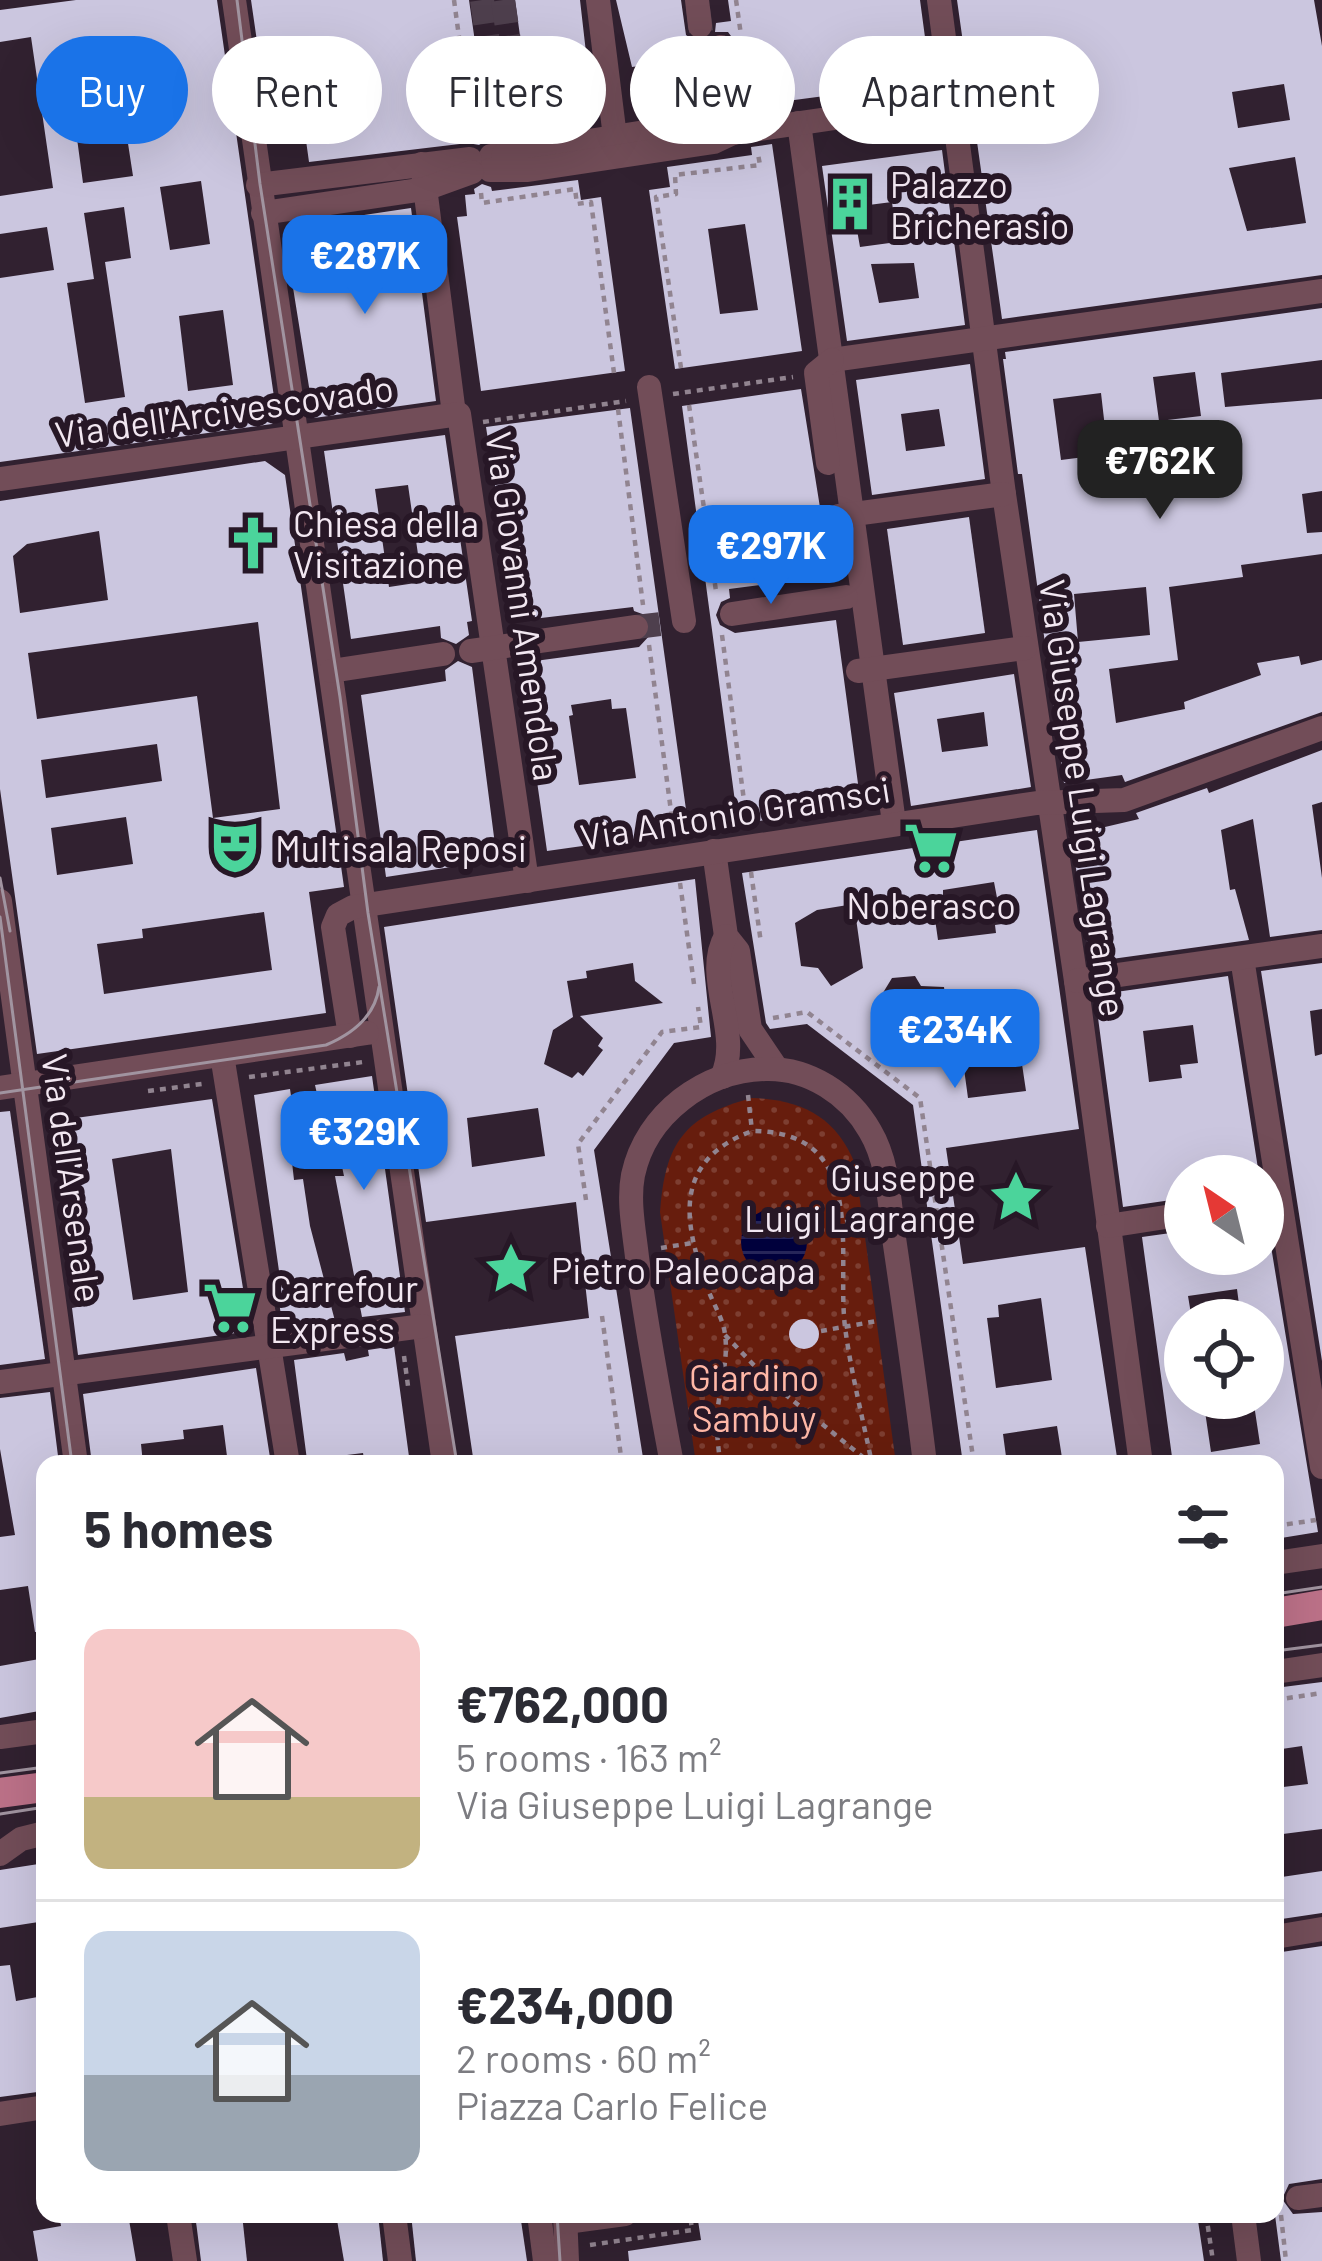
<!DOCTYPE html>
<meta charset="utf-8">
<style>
:root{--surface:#fff;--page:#f2f2f3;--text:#2b2b33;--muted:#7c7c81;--line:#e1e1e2;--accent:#1a73e8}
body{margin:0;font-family:Barlow,sans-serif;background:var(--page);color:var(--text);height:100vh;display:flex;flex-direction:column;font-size:45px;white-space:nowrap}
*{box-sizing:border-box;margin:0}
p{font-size:39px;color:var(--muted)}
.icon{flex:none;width:66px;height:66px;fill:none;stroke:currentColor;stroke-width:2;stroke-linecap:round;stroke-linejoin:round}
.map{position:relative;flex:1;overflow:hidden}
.panel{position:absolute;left:36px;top:1455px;width:1248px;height:768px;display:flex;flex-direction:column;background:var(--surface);border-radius:24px;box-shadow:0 12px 48px #0002}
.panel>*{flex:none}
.top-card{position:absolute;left:36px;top:36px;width:1251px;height:108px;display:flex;gap:24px}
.needle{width:78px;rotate:325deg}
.tools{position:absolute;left:1164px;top:1155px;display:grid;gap:24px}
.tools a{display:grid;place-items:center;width:120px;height:120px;border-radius:50%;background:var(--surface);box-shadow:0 12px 48px #0002;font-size:60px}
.price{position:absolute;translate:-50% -102px;padding:0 27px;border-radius:24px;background:var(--accent);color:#fff;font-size:39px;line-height:78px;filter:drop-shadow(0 3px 6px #0008)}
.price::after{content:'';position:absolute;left:50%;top:72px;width:36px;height:27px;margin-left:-18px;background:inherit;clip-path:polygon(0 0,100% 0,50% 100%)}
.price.on{background:#222;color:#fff}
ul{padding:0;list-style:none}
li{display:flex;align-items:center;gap:36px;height:300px;padding:0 48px}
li+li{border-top:3px solid var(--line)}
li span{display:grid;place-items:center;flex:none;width:336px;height:240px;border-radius:24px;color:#555}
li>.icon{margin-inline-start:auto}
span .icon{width:144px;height:144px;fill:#fffc;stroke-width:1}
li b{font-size:51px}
h2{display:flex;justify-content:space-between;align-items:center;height:144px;padding:0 48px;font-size:51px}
.tag{padding:0 42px;border-radius:54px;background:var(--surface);box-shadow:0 12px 48px #0002;font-size:42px;line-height:108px}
.tag.on{background:var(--accent);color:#fff}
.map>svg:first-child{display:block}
.green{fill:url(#green-dots)}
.water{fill:url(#water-rules)}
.building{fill:#cbc6df;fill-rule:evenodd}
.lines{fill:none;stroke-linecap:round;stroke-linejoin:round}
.minor-tunnel{stroke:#4e3f4d;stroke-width:24;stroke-dasharray:24 12;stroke-linecap:butt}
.path{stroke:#918490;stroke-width:4.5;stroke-dasharray:6 6;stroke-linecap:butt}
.minor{stroke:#724d58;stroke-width:24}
.major{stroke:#bc7188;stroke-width:30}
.tram{stroke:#a194a0;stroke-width:3}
.labels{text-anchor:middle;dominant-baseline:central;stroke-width:12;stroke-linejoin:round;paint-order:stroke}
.poi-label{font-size:36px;fill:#f2e7f1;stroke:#271726;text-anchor:start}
.street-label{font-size:36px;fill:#f2e7f1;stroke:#271726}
.park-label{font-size:36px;fill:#ffb7a6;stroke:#271726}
</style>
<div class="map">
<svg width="1322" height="2261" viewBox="0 0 1322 2261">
<defs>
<pattern id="green-dots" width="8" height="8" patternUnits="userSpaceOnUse" patternTransform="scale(3)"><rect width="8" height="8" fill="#671d0d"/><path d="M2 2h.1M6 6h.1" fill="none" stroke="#7d3e31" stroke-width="1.8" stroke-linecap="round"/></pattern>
<pattern id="water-rules" width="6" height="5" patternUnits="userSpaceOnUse" patternTransform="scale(3)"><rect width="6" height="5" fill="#00003c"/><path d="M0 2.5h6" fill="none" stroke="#262559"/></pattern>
</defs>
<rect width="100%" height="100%" fill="#312130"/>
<path class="green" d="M752 1098C802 1100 836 1117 855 1164L896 1464H696L660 1212C665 1143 684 1116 752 1098Z"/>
<circle class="water" cx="774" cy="1242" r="33"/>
<g class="building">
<path d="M76 0H217L277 418 272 424 0 462V278L54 270 47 227 0 234V196L53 188 31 37 0 42V10ZM125 124 133 176 83 183 76 131ZM201 181 210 244 170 250 160 187ZM124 207 131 258 105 262 125 397 85 403 67 283 94 279 84 213ZM223 310 233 385 188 391 179 316Z"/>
<path d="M251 0H469L477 56 522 50 515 0H580L588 70 531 81 528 67 519 60 484 65 477 80 485 141 479 145 468 143 309 162 303 119 269 124Z"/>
<path d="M616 0H681L686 35 695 41H706L705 49 688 52 689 59 632 67Z"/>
<path d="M728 0H920L931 82 764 104 765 112 747 114 737 44 728 32H715L716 23 731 21Z"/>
<path d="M957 0H1314L1322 46V275L1002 319ZM1284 84 1290 120 1238 128 1232 92ZM1295 157 1306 223 1247 231 1229 168Z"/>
<path d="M772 144 802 351 675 369 649 190 670 187 667 167 752 155 751 147ZM745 224 758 310 720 314 708 229Z"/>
<path d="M942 150 965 325 847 341 822 166ZM892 202 897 242 860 247 853 207ZM914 263 919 298 879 303 871 264Z"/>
<path d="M578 180 581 200 601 197 625 371 481 391 457 217 467 216 465 195 475 194 474 189 482 184 491 187 492 191Z"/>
<path d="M411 208 436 401 314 418 290 269 323 264 317 222Z"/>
<path d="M1322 308V360L1221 373 1225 407 1322 399V491L1302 494 1307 533 1322 532V554L1241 565 1243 577 1169 587 1178 660 1109 669 1116 723 1185 709 1184 702 1261 675 1257 663 1299 656 1301 665 1322 660V712L1125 782 1122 775 1064 783 1022 474H1018L1003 359H1006L1005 352ZM1195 372 1201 416 1159 421 1153 377ZM1101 393 1108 454 1061 460 1053 399ZM1146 587 1150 635 1078 642 1074 594Z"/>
<path d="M970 364 985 479 872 495 856 380ZM939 409 945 446 906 451 901 414Z"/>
<path d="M801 389 831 576 729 589 730 598 721 602 716 615 720 625 735 633 836 620 861 806 738 824 682 406Z"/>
<path d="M630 408 689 831 547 851 520 663 639 647 651 634 652 626 648 616 634 611 633 607 516 621 486 427ZM611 699 612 709 626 708 636 778 579 785 569 716 573 715 571 705Z"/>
<path d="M445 435 472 621 467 622 469 635 456 644 441 638 440 626 351 639 324 451ZM408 485 422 582 389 587 375 489Z"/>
<path d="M265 461 285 475 344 887 309 892 326 1013 37 1054 0 789V501ZM99 531 108 600 20 613 13 556 27 544ZM258 622 280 809 213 818 197 696 37 719 28 653ZM157 744 162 781 46 798 41 760ZM126 817 133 864 57 875 51 828ZM264 912 272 970 104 994 97 944 143 938 142 929Z"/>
<path d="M969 517 985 633 903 645 887 529Z"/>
<path d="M458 661 472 667 497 860 386 877 361 695 446 681 445 670Z"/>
<path d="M1014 674 1031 787 911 806 894 693ZM984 712 988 746 942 752 937 719Z"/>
<path d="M1322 750V802L1312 805 1322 878V930L1270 937 1253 819 1221 830 1230 890 1235 889 1249 940 1090 962 1071 835 1139 819 1136 813 1207 788 1209 793Z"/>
<path d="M1037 830 1079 1129 946 1148 963 1264 1085 1247 1118 1464H1063L1057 1426 1003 1434 1007 1464H963L913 1105 807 1024 770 1029 766 1023 742 873ZM994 882 1002 924 995 925 996 933 938 940 932 898 943 896V890ZM854 904 863 968 831 986 818 968 801 966 795 923 817 910ZM915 976 921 986 944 987 947 1011 928 1037 878 1001 892 978ZM1016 1024 1026 1091 968 1098 959 1032ZM1041 1298 1052 1380 996 1388 987 1318 999 1317 998 1305Z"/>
<path d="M695 879 711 1037 674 1043 594 1150 644 1464H474L455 1336 589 1318 576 1202 426 1222 384 927ZM633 963 635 981 663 1003 580 1016 603 1038 598 1046 603 1050 583 1076 578 1072 572 1078 544 1064 553 1030 573 1017 567 981 587 978 586 971ZM538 1108 545 1156 472 1167 467 1118Z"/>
<path d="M1322 963V1009L1310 1011 1315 1056 1322 1054V1361L1261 971Z"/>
<path d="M1228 976 1259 1175 1185 1176V1198L1123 1207 1095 995ZM1193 1025 1198 1063 1180 1065 1182 1078 1149 1082 1143 1031Z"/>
<path d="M372 1076 405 1312 362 1317 335 1176H344L336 1138 327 1139 315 1085Z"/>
<path d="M290 1089 298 1143 290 1144 294 1180 303 1179 310 1226 335 1321 287 1327H283L275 1278H280L254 1095Z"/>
<path d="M212 1099 250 1331 78 1355 72 1308 82 1306 62 1169 53 1170 47 1122ZM171 1149 188 1292 133 1300 112 1159Z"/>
<path d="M10 1111 45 1359 0 1365V1112Z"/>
<path d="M1267 1222 1318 1532 1275 1539V1464H1173L1142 1237 1185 1231V1254H1263V1223ZM1237 1289 1241 1320H1263V1398H1253L1260 1444 1211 1452 1203 1398H1185V1320H1192L1188 1296Z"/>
<circle cx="804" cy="1334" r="15"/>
<path d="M394 1346 410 1464H365L363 1453 307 1460 294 1360 344 1353 346 1361 369 1356 368 1350Z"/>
<path d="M256 1368 271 1464H228L223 1425 183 1430 184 1439 141 1444 143 1464H92L83 1394Z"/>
<path d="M50 1392 59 1464H45V1632H35L28 1586 0 1590V1537L15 1535 0 1449V1398Z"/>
<path d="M45 1658V1710L0 1718V1666Z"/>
<path d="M1322 1682V1829L1275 1835V1788L1308 1784 1302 1746 1275 1750V1688Z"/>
<path d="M45 1863V1921L0 1928V1870Z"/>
<path d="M1322 1871V1913L1275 1920V1878Z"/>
<path d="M1322 1946V2179L1289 2184 1282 2199 1293 2214 1322 2212V2261H1281L1275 2215V1953Z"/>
<path d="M10 1965 16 2001 43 1996 45 2091 0 2097V1966Z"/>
<path d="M59 2214H101L102 2218 128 2214 136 2261H38L33 2231 61 2226Z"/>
<path d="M195 2214H242L247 2261H201Z"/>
<path d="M336 2214H378L383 2261H344Z"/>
<path d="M411 2214H520L527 2261H416Z"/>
<path d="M697 2214H1197L1204 2261H629L628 2251 701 2240Z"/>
</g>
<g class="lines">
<g class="minor-tunnel">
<path d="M482 0 493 79"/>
<path d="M503 0 514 76"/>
<path d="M698 8 713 121"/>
<path d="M636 627 661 624"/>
</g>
<g class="path">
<path d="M454 0 473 140"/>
<path d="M736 0 741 35"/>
<path d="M481 193 482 203 575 189 577 204 591 202 614 373"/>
<path d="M681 368 656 197 676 194 675 175 760 165 758 154"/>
<path d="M673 394 793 377"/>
<path d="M689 405 716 591"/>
<path d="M618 409 643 605"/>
<path d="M483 422 626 401"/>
<path d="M722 635 747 823"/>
<path d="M649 645 674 834"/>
<path d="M751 872 761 943"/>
<path d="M680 883 694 984"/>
<path d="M773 1018 807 1012 920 1098 974 1464"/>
<path d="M249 1077 363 1062"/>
<path d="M148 1091 202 1084"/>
<path d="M748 1095 752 1131"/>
<path d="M586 1200 578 1144 662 1032 701 1027 698 1007"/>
<path d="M845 1222 869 1218"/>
<path d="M661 1248 692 1243"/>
<path d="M602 1316 622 1464"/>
<path d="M821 1331 877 1321"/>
<path d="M725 1335 770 1382 869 1462"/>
<path d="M404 1356 408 1386"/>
<path d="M720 1464C719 1449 716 1433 717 1418 718 1392 729 1361 725 1335 724 1321 714 1305 709 1292 684 1225 670 1162 752 1131 870 1131 836 1252 845 1327 851 1373 863 1419 872 1464"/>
<path d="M1275 1526 1316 1520"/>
<path d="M1275 1700 1322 1693"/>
<path d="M1275 2145 1281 2184"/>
<path d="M1206 2214 1213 2261"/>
<path d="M1281 2215 1286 2261"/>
<path d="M590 2245 692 2230 690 2214"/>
</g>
<g class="minor">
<path d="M234 0 444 1464"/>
<path d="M598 0 615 137"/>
<path d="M697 0 700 26"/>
<path d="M939 0 1004 494 1076 981 1141 1464"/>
<path d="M721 47 733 133"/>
<path d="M514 76 527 163"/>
<path d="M799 123 894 823"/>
<path d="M491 156 503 155 493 79"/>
<path d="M422 164 454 414"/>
<path d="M504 167 503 155 713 121 733 133"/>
<path d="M490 170H528L714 142 733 133 951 101"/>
<path d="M258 185 470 159"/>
<path d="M263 213 425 189 472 172"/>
<path d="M832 360 1322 291"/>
<path d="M649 387 684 621"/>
<path d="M828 463 816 373 832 360"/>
<path d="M0 479 459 414 527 881"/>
<path d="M839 516 1004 494"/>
<path d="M732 614 846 597"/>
<path d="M471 651 636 627"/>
<path d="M331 671 443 654"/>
<path d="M858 671 1025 648"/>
<path d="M714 851 726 936 738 951 750 1029 777 1069"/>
<path d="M0 901 76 1464"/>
<path d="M1242 958 1322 1467"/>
<path d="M1076 981 1322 946"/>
<path d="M350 1036 333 927 338 915 353 907 1037 803 1124 800 1322 728"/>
<path d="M222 1055 288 1464"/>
<path d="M722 1077C743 1033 702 977 726 936"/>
<path d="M0 1088 367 1033"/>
<path d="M1108 1226 1185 1214"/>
<path d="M0 1382 423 1326"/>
<path d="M672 1464C659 1395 646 1326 637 1257 634 1230 628 1201 633 1175 646 1114 705 1070 766 1069 809 1068 849 1094 870 1131 889 1163 889 1202 894 1238 905 1313 916 1388 925 1464"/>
<path d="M1275 1563 1322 1556"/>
<path d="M1275 1672 1322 1665"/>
<path d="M0 1737 45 1731"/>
<path d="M0 1854 21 1839 45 1833"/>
<path d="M1275 1937 1322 1929"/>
<path d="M0 2114 45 2107"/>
<path d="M1298 2198 1322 2195"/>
<path d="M178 2214 185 2261"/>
<path d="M394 2214 400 2261"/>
<path d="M539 2214 545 2261"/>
<path d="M565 2214 567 2261"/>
<path d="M1243 2214 1249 2261"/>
<path d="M566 2222 625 2214"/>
</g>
<g class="major">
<path d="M1275 1613 1322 1605"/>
<path d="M0 1793 45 1787"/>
</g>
<g class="tram">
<path d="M237 0 260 184 340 697 368 913 457 1464"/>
<path d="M0 878 10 931"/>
<path d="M0 917 72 1464"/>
<path d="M0 1093 326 1045C352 1034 375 1017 379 987"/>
<path d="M1275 1594 1322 1587"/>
<path d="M1275 1651 1322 1645"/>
<path d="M0 1773 45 1767"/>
<path d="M0 1814 45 1807"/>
<path d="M557 2214 560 2261"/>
</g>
</g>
<defs>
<symbol id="building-bare" viewBox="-9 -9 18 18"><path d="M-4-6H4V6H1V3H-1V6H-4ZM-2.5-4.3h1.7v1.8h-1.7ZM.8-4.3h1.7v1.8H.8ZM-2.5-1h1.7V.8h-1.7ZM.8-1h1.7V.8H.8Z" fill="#4bd49b" stroke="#271726" stroke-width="2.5" paint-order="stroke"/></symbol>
<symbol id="church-bare" viewBox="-9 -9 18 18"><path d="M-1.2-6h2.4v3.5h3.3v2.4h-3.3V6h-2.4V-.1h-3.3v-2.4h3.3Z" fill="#4bd49b" stroke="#271726" stroke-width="2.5" paint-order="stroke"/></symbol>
<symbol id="theatre-bare" viewBox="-9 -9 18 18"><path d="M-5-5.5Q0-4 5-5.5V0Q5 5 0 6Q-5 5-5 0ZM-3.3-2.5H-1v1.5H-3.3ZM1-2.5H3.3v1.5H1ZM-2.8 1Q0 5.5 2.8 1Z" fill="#4bd49b" stroke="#271726" stroke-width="2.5" paint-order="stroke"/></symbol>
<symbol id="supermarket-bare" viewBox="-9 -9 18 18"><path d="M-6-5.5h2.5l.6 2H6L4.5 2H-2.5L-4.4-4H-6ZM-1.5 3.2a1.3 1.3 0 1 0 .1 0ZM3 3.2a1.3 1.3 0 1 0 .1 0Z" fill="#4bd49b" stroke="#271726" stroke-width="2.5" paint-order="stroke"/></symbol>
<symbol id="sight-bare" viewBox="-9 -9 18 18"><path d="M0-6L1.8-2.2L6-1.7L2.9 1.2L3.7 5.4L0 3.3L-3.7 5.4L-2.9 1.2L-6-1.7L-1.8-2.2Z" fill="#4bd49b" stroke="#271726" stroke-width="2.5" paint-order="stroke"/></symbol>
</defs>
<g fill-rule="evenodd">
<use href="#building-bare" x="812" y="166" width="76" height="76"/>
<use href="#church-bare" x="215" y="505" width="76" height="76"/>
<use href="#theatre-bare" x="197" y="809" width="76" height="76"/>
<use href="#supermarket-bare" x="893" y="810" width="76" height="76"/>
<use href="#sight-bare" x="978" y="1159" width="76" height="76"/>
<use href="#sight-bare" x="473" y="1231" width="76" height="76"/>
<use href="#supermarket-bare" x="192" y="1270" width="76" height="76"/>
</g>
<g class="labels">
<g class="poi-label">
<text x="890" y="183">Palazzo<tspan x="890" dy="41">Bricherasio</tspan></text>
<text x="293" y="522">Chiesa della<tspan x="293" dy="41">Visitazione</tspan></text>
<text x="275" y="847">Multisala Reposi</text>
<text x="931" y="904" text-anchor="middle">Noberasco</text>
<text x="976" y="1176" text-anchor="end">Giuseppe<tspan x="976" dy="41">Luigi Lagrange</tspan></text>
<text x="551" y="1269">Pietro Paleocapa</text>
<text x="270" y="1287">Carrefour<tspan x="270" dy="41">Express</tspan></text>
</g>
<g class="street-label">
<text transform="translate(224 410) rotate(-8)">Via dell'Arcivescovado</text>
<text transform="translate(524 606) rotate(82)">Via Giovanni Amendola</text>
<text transform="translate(1084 798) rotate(82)">Via Giuseppe Luigi Lagrange</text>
<text transform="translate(735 812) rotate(-9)">Via Antonio Gramsci</text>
<text transform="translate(73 1178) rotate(82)">Via dell'Arsenale</text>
</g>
<g class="park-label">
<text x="754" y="1376">Giardino<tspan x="754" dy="41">Sambuy</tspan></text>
</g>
</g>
</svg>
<div class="tools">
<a><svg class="needle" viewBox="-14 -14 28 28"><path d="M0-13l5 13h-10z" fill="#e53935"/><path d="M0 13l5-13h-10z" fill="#7c7c81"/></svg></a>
<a><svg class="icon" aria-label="locate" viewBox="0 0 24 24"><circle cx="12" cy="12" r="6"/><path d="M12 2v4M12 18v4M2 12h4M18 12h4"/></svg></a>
</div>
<b class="price" style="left:365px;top:317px">€287K</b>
<b class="price on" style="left:1160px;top:522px">€762K</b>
<b class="price" style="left:771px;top:607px">€297K</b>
<b class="price" style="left:955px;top:1091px">€234K</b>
<b class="price" style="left:364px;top:1193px">€329K</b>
<div class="top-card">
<a class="tag on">Buy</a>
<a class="tag">Rent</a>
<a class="tag">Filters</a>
<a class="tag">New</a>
<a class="tag">Apartment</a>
</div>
<section class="panel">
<h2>5 homes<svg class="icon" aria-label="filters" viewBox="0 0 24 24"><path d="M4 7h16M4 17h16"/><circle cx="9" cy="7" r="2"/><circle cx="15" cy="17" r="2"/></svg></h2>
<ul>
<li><span style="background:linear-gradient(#f6c9c9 70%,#c2b280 0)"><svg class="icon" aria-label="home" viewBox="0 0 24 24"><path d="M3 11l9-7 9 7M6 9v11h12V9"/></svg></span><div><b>€762,000</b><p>5 rooms · 163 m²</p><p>Via Giuseppe Luigi Lagrange</p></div></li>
<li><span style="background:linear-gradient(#c9d6e8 60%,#9aa5b1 0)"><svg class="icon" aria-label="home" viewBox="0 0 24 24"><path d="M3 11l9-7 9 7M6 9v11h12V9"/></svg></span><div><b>€234,000</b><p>2 rooms · 60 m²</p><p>Piazza Carlo Felice</p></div></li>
</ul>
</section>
</div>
